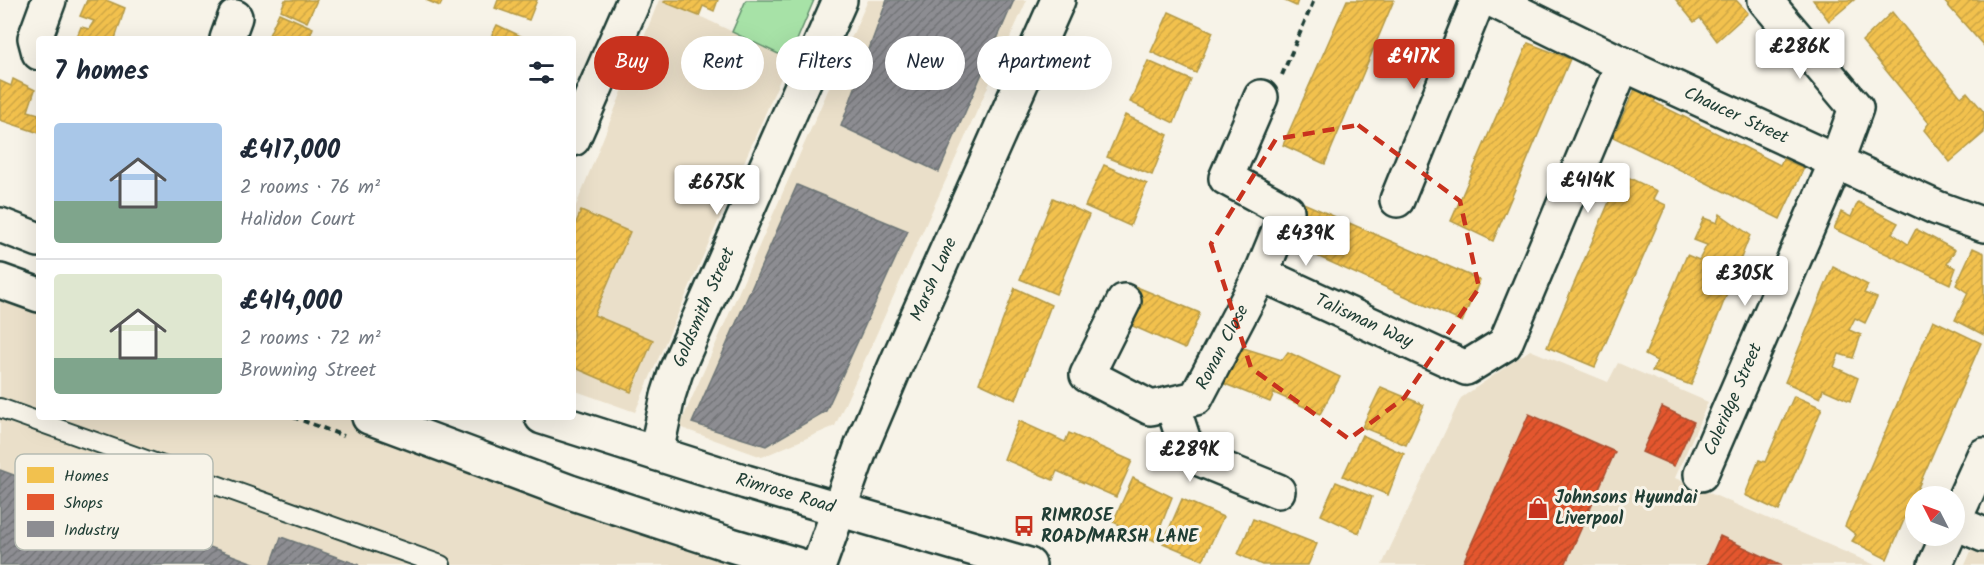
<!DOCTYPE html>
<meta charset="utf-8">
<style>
:root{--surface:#fff;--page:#f6f6f7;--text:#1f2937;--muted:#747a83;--line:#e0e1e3;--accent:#c8321e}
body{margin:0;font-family:Kalam,sans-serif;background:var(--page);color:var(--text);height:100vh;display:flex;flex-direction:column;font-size:22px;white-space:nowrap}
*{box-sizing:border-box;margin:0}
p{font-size:20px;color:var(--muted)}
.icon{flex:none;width:33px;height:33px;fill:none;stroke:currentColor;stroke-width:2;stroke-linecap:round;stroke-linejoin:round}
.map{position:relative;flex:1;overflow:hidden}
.side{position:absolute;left:36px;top:36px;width:540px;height:384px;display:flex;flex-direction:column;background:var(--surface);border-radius:6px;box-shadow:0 6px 24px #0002}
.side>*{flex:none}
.banner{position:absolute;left:594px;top:36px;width:570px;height:54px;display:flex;gap:12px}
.needle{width:39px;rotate:312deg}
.buttons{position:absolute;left:1905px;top:486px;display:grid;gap:12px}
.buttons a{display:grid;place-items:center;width:60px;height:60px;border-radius:50%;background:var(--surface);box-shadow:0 6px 24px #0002;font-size:30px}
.price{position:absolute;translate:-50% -51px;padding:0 14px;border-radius:6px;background:#fff;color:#222;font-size:20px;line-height:39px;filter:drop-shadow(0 2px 3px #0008)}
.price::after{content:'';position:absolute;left:50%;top:36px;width:18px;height:14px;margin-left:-9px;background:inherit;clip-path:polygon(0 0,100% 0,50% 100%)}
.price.selected{background:var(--accent);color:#fff}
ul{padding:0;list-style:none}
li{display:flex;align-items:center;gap:18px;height:150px;padding:0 18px}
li+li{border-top:2px solid var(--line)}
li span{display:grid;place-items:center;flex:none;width:168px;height:120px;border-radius:6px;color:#555}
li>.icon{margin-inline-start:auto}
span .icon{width:72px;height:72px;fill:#fffc;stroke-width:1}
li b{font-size:26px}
h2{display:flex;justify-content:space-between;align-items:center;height:72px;padding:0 18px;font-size:26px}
.chip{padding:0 21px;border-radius:27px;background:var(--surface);box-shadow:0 6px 24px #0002;font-size:21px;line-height:54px}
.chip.selected{background:var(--accent);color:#fff}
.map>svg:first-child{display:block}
.built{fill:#eadfc9}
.green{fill:#a7e2a7;stroke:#63906e;stroke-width:1.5}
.homes{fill:url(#homes-hatch);stroke:#b39946;stroke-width:1.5}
.shops{fill:url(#shops-hatch);stroke:#a94f30;stroke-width:1.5}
.industry{fill:url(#industry-hatch);stroke:#6c7576;stroke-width:1.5}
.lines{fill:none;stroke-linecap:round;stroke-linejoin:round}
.service-casing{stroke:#1f3d34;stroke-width:22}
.minor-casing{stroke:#1f3d34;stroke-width:38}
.primary-casing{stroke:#1f3d34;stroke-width:38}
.trunk-casing{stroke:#1f3d34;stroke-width:38}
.path{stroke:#1f3d34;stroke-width:4;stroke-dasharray:6 4.5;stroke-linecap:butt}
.service{stroke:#f7f3e8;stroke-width:18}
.minor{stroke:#f7f3e8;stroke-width:33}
.primary{stroke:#f7f3e8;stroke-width:33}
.trunk{stroke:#f7f3e8;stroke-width:33}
.marked{fill:none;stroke:#c8321e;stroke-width:4.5;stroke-dasharray:12 8;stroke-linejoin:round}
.labels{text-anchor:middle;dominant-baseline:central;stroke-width:6;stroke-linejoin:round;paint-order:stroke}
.street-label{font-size:18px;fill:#1f3d34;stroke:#f7f3e8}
.poi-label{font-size:18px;font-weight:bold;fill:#1f3d34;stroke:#f7f3e8;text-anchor:start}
.key{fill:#f7f3e8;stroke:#b6bcb2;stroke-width:1.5}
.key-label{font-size:16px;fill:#1f3d34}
</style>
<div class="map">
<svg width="1984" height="565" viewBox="0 0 1984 565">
<defs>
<pattern id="homes-hatch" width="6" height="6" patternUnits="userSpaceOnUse" patternTransform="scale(1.5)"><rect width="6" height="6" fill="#f2c14e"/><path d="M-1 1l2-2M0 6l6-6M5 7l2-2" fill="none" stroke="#cfa745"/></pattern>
<pattern id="shops-hatch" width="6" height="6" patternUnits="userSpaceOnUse" patternTransform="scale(1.5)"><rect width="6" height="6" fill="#e4572e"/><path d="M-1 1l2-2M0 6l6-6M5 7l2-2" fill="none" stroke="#b84928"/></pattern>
<pattern id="industry-hatch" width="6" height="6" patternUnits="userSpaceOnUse" patternTransform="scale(1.5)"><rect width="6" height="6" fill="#8d8d92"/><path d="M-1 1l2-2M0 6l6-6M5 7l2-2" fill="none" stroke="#737478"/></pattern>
</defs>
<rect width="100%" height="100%" fill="#f7f3e8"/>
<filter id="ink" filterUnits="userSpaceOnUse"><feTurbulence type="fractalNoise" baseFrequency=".0167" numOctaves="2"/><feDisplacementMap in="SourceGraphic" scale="12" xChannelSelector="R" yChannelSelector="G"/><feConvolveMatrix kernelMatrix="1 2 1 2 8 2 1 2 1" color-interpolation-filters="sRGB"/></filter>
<g filter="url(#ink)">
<g class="built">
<path d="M659 0H666L789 59 635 412 573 390V213Z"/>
<path d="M868 0H1027L835 426 762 457 679 427Z"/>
<path d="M0 281 39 295V417H369L798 565H0Z"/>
<path d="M1530 350 1608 382 1618 363 1708 402 1675 478 1875 565H1382L1461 398Z"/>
<path d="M1984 521V565H1965Z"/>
</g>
<path class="green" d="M746 0H814L789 59 732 32Z"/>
<g class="homes">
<path d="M87 0H106L125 8 115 39H76L81 27 89 29 94 21 80 16Z"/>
<path d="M285 0H317L307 22 281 10Z"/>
<path d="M426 0H443L440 6Z"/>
<path d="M498 0H537L529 20 495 8Z"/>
<path d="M665 0H718L714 11 703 6 699 16 664 2Z"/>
<path d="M1283 0H1298L1296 6Z"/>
<path d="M1347 0H1394L1325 164 1283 145Z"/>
<path d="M1676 0H1736L1748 13 1717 41 1700 18 1694 22Z"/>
<path d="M1813 0H1854L1829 21Z"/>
<path d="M1943 0H1984V46Z"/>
<path d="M1169 12 1213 32 1196 73 1151 52Z"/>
<path d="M1892 12 1961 97 1967 92 1984 112V133L1950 162 1924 130 1929 123 1862 41Z"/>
<path d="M279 13 313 28 309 39H280L269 35Z"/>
<path d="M497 25 527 39H490Z"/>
<path d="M1528 43 1570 59 1493 241 1451 221Z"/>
<path d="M1148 61 1191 80 1174 123 1130 102Z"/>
<path d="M13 79 35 90 28 111 39 114V133L0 120V81L11 86Z"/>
<path d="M1635 89 1657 97 1654 102 1780 165 1783 159 1804 168 1780 219 1613 137Z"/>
<path d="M1125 115 1168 135 1152 175 1107 157Z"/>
<path d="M1104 165 1147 184 1130 226 1085 206Z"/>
<path d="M1621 174 1657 191 1653 199 1666 205 1595 367 1547 347Z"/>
<path d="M1053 198 1089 215 1056 294 1020 279Z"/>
<path d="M1301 202 1480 280 1462 322 1284 241Z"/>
<path d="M1858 202 1898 223 1892 233 1908 244 1916 229 1955 250 1947 264 1956 268 1950 284 1834 229 1841 212 1851 217Z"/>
<path d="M581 211 630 232 594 315 653 340 631 392 573 367V230Z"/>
<path d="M1720 214 1750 235 1691 385 1652 371 1657 361 1645 355 1687 255 1699 260 1707 245 1694 240 1704 218 1717 223Z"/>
<path d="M1973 248 1984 253V335L1955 320 1968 293 1956 285Z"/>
<path d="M1833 267 1868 285 1864 293 1877 298 1865 323 1855 318 1849 330 1861 335 1853 358 1839 354 1834 367 1858 378 1850 401 1823 389 1820 398 1785 382Z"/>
<path d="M1132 285 1200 313 1185 349 1117 319Z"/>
<path d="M1015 288 1051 305 1016 400 979 383Z"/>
<path d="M1933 320 1981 343 1887 559 1852 541 1856 535 1845 526Z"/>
<path d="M1234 345 1282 360 1288 352 1340 377 1320 414 1274 393 1270 402 1220 382Z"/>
<path d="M1381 387 1424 405 1406 445 1362 427Z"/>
<path d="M1794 396 1822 408 1779 511 1745 495 1759 460 1765 462Z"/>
<path d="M1019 421 1065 442 1069 433 1132 461 1116 497 1057 471 1053 480 1004 459Z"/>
<path d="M1362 435 1404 454 1388 495 1343 476Z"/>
<path d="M1133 478 1172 497 1155 541 1113 522Z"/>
<path d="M1336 482 1372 497 1359 533 1321 515Z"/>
<path d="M1182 499 1223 517 1203 560 1163 543Z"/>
<path d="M1253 519 1317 544 1308 565H1262L1238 554Z"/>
</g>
<g class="shops">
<path d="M1662 407 1694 422 1674 466 1642 452Z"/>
<path d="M1529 414 1615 452 1565 565H1462Z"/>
<path d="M1720 536 1782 565H1707Z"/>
</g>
<g class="industry">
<path d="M887 0H1014L939 172 841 126Z"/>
<path d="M797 185 908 231 826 411 766 446 692 423Z"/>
<path d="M0 470 147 524 259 565H0Z"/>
<path d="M281 537 359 565H271Z"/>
</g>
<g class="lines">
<defs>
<path id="service" d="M0 408 441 565"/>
<g id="minor">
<path id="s1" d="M1492 0 1623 64 1937 208 1984 225"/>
<path d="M227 39 235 17"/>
<path d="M39 53 35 38 49 0"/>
<path id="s2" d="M1261 97 1226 178 1287 211 1261 274 1466 368 1505 344 1623 64"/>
<path d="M573 139 634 0"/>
<path d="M1397 200 1478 0"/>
<path id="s3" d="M1124 301 1087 375 1151 408 1196 398 1261 274"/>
<path d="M1172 404 1184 441 1202 460 1278 491"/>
<path id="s4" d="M656 453 668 396 676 371 840 0"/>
<path id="s5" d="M1701 474 1837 160 1856 108 1765 0"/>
<path d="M1954 521 1984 455"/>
<path d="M1954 522 1984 535"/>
<path d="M1935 565 1948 536"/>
</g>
<g id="primary">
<path id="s6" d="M819 565 862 445 895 367 1058 0"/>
</g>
<g id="trunk">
<path d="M0 225 39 240"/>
<path d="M0 281 39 295"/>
<path d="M369 417 570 492 731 545 798 565"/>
<path id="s7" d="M542 417 746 482 1029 565"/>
</g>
</defs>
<use href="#service" class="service-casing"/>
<use href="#minor" class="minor-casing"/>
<use href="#primary" class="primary-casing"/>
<use href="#trunk" class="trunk-casing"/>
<g class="path">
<path d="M1282 75 1314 0"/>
<path d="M293 417 344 436"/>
</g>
<use href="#service" class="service"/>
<use href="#minor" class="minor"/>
<use href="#primary" class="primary"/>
<use href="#trunk" class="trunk"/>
</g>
</g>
<path class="marked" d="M1358 125 1460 201 1479 288 1404 398 1349 439 1251 368 1211 244 1276 139Z"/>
<defs>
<symbol id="shop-bare" viewBox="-9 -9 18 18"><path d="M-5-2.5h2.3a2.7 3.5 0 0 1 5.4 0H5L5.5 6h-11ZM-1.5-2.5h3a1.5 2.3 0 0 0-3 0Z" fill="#c8321e" stroke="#f7f3e8" stroke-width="2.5" paint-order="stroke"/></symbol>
<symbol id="bus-bare" viewBox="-9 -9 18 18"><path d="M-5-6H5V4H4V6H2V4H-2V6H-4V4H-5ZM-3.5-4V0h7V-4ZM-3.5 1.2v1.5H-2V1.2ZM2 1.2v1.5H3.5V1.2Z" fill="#c8321e" stroke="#f7f3e8" stroke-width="2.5" paint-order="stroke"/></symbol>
</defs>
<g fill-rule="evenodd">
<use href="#shop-bare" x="1523" y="493" width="30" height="30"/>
<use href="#bus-bare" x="1009" y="511" width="30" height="30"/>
</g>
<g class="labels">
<g class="street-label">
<text stroke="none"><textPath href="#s1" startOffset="270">Chaucer Street</textPath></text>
<text stroke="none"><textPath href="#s6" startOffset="308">Marsh Lane</textPath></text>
<text stroke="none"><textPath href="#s4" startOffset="154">Goldsmith Street</textPath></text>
<text stroke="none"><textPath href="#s2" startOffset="339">Talisman Way</textPath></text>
<text stroke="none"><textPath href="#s3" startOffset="258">Ronan Close</textPath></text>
<text stroke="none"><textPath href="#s5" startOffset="81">Coleridge Street</textPath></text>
<text stroke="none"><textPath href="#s7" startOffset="255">Rimrose Road</textPath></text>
</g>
<g class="poi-label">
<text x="1555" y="498">Johnsons Hyundai<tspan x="1555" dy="21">Liverpool</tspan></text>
<text x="1041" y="516">RIMROSE<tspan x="1041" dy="21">ROAD/MARSH LANE</tspan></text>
</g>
</g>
<rect x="15" y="454" width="198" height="96" rx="9" class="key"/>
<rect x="27" y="467" width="27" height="16" fill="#f2c14e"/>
<rect x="27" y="494" width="27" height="16" fill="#e4572e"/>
<rect x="27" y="521" width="27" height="16" fill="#8d8d92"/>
<g class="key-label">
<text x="64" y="481">Homes</text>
<text x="64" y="508">Shops</text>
<text x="64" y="535">Industry</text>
</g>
</svg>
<div class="buttons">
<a><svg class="needle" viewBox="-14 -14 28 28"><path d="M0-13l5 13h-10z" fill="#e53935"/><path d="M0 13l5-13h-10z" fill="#747a83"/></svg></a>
</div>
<b class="price" style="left:1800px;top:80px">£286K</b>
<b class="price selected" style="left:1414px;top:90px">£417K</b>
<b class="price" style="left:1588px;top:214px">£414K</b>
<b class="price" style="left:717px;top:216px">£675K</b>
<b class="price" style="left:1306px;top:267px">£439K</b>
<b class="price" style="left:1745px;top:307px">£305K</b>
<b class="price" style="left:1190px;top:483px">£289K</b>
<div class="banner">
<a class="chip selected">Buy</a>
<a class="chip">Rent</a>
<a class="chip">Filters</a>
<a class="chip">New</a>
<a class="chip">Apartment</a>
</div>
<section class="side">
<h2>7 homes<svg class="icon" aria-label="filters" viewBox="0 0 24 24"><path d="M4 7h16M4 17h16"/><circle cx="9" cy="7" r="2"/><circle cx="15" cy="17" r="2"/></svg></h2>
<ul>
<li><span style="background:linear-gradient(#a9c7e8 65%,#7fa58c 0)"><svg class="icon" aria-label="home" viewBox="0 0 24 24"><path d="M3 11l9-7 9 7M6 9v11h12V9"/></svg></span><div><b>£417,000</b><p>2 rooms · 76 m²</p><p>Halidon Court</p></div></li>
<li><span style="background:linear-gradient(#dfe7d0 70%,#7fa58c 0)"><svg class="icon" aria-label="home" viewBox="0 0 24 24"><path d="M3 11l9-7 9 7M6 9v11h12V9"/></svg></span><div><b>£414,000</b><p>2 rooms · 72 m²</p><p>Browning Street</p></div></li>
</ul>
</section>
</div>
